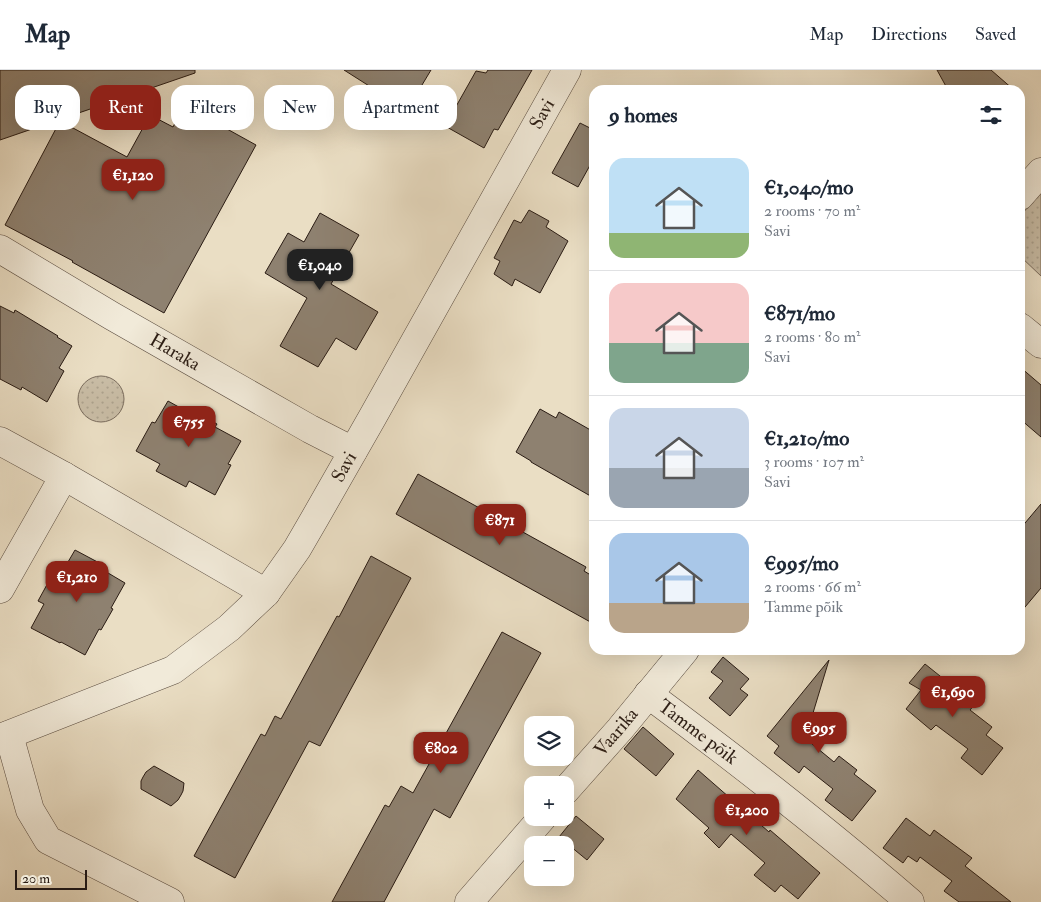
<!DOCTYPE html>
<meta charset="utf-8">
<style>
:root{--surface:#fff;--page:#f2f2f3;--text:#1f2937;--muted:#747a83;--line:#e0e1e3;--accent:#8f2418}
body{margin:0;font-family:"IM FELL Double Pica",serif;background:var(--page);color:var(--text);height:100vh;display:flex;flex-direction:column;font-size:19px;white-space:nowrap}
*{box-sizing:border-box;margin:0}
p{font-size:16px;color:var(--muted)}
.icon{flex:none;width:28px;height:28px;fill:none;stroke:currentColor;stroke-width:2;stroke-linecap:round;stroke-linejoin:round}
.map{position:relative;flex:1;overflow:hidden}
.details{position:absolute;left:589px;top:15px;width:436px;height:570px;display:flex;flex-direction:column;background:var(--surface);border-radius:15px;box-shadow:0 5px 20px #0002}
.details>*{flex:none}
.guide{position:absolute;left:15px;top:15px;width:475px;height:45px;display:flex;gap:10px}
.fabs{position:absolute;left:524px;top:646px;display:grid;gap:10px}
.fabs a{display:grid;place-items:center;width:50px;height:50px;border-radius:10px;background:var(--surface);box-shadow:0 5px 20px #0002;font-size:25px}
.scale{position:absolute;left:15px;bottom:12px;width:72px;box-sizing:border-box;padding-left:5px;border:2px solid #2a1c14;border-top:0;font-size:14px;line-height:18px;white-space:nowrap;color:#2a1c14;-webkit-text-stroke:4px #f1ead9;paint-order:stroke}
.price{position:absolute;translate:-50% -42px;padding:0 11px;border-radius:10px;background:var(--accent);color:#fff;font-size:16px;line-height:32px;filter:drop-shadow(0 1px 2px #0008)}
.price::after{content:'';position:absolute;left:50%;top:30px;width:15px;height:11px;margin-left:-8px;background:inherit;clip-path:polygon(0 0,100% 0,50% 100%)}
.price.selected{background:#222;color:#fff}
ul{padding:0;list-style:none}
li{display:flex;align-items:center;gap:15px;height:125px;padding:0 20px}
li+li{border-top:1px solid var(--line)}
li span{display:grid;place-items:center;flex:none;width:140px;height:100px;border-radius:15px;color:#555}
li>.icon{margin-inline-start:auto}
span .icon{width:60px;height:60px;fill:#fffc;stroke-width:1}
li b{font-size:21px}
h2{display:flex;justify-content:space-between;align-items:center;height:60px;padding:0 20px;font-size:21px}
.chip{padding:0 18px;border-radius:15px;background:var(--surface);box-shadow:0 5px 20px #0002;font-size:18px;line-height:45px}
.chip.selected{background:var(--accent);color:#fff}
header{display:flex;align-items:center;gap:30px;box-sizing:border-box;height:70px;padding:0 25px;background:var(--surface);border-bottom:1px solid var(--line)}
header strong{font-size:24px}
nav{display:flex;gap:28px;margin-inline-start:auto;font-size:18px}
.map>svg:first-child{display:block}
.green{fill:url(#green-dots);stroke:#7a6c5d}
.building{fill:#8e8170;stroke:#2a1c14}
.lines{fill:none;stroke-linecap:round;stroke-linejoin:round}
.minor-casing{stroke:#5a4c40;stroke-width:29}
.minor{stroke:#f1ead9;stroke-width:28}
.labels{text-anchor:middle;dominant-baseline:central;stroke-width:4;stroke-linejoin:round;paint-order:stroke}
.street-label{font-size:19px;fill:#2a1c14;stroke:#f1ead9}
</style>
<header>
<strong>Map</strong>
<nav><a>Map</a><a>Directions</a><a>Saved</a></nav>
</header>
<div class="map">
<svg width="1041" height="832" viewBox="0 0 1041 832">
<defs>
<pattern id="green-dots" width="8" height="8" patternUnits="userSpaceOnUse" patternTransform="scale(1.25)"><rect width="8" height="8" fill="#c9bda6"/><path d="M2 2h.1M6 6h.1" fill="none" stroke="#ada28e" stroke-width="1.8" stroke-linecap="round"/></pattern>
</defs>
<rect width="100%" height="100%" fill="#eadec4"/>
<filter id="stains"><feTurbulence type="fractalNoise" baseFrequency=".004" numOctaves="4"/><feColorMatrix values="0 0 0 0 .2 0 0 0 0 .09 0 0 0 0 .02 0 0 0 .5 -.17"/></filter>
<radialGradient id="worn" r=".72"><stop offset=".6" stop-color="#630" stop-opacity="0"/><stop offset="1" stop-color="#630" stop-opacity=".3"/></radialGradient>
<g class="green">
<path d="M1041 123V206L1020 186V146Z"/>
<circle cx="101" cy="329" r="23"/>
</g>
<g class="building">
<path d="M0 0H195V3L0 70Z"/>
<path d="M344 0H431L407 40Z"/>
<path d="M488 0H532L498 60 494 59 484 78 445 56 476 1 486 3Z"/>
<path d="M937 0H991L1014 20H948Z"/>
<path d="M185 34 209 48V49L256 75 164 243 72 192 73 191 5 155 60 51 127 87 150 45 173 57Z"/>
<path d="M580 53 594 60V88L578 117 552 103Z"/>
<path d="M529 140 549 151 546 157 568 171 540 223 515 209 512 216 494 204 500 191 494 188 514 150 521 153Z"/>
<path d="M320 143 359 165 331 214 378 242 356 280 336 268 318 297 280 276 307 228 265 203 288 163 304 172Z"/>
<path d="M0 236 14 243 15 240 58 266 57 267 72 276 59 298 64 301 47 332 22 317 21 320 0 309Z"/>
<path d="M1020 297 1041 315V367L1020 349Z"/>
<path d="M168 331 193 345 195 342 217 354 215 357 241 371 228 394 231 395 215 425 189 411 186 417 156 401 160 394 136 381 152 352 155 353Z"/>
<path d="M540 339 556 348 559 342 594 362V428L531 392V391L516 382Z"/>
<path d="M418 404 586 497 584 501 594 507V554L396 444Z"/>
<path d="M1041 434V518L1020 543V459Z"/>
<path d="M75 480 105 496 103 500 125 513 111 538 113 539 101 560 99 559 85 585 61 572 60 573 31 558 44 534 38 531 55 500 61 504Z"/>
<path d="M371 486 411 508 320 676 309 671 235 808 194 786 261 664 265 666 275 646 281 649 337 546 339 547Z"/>
<path d="M502 562 541 583 450 748 434 739 384 832H332L385 735 389 737 401 716 413 723Z"/>
<path d="M723 587 749 609 740 619 748 625 730 646 709 628 723 611 711 602Z"/>
<path d="M829 590 813 643 816 645 800 664 834 692 839 686 857 700 854 704 876 721 852 751 825 730 833 719 804 696 799 703 774 683 779 676 767 666Z"/>
<path d="M925 594 975 634 970 640 992 657 986 665 1003 678 982 705 961 688 968 679 936 655 931 660 906 639 921 620 909 613Z"/>
<path d="M643 657 674 684 656 706 624 679Z"/>
<path d="M154 696 184 713 183 721 181 725 178 730 171 736 141 719V711L143 707 146 702Z"/>
<path d="M698 700 769 762 770 760 820 803 798 829 781 815 775 822 754 805 765 793 731 764 719 778 704 763 709 758 676 729Z"/>
<path d="M576 746 604 769 587 790 559 767Z"/>
<path d="M906 748 930 766 934 760 972 788 965 796 1011 832H959L944 821 952 811 920 787 917 792 908 786 903 793 883 778Z"/>
</g>
<g class="lines">
<defs>
<g id="minor">
<path d="M1020 126 1041 102"/>
<path d="M0 179 112 246 310 359 353 381"/>
<path d="M1020 257 1041 274"/>
<path d="M0 371 64 406 266 523"/>
<path d="M0 519 64 406"/>
<path d="M648 624C738 691 825 759 910 832"/>
<path d="M9 665 30 740 48 770 170 832"/>
<path d="M0 668 173 600 229 558 266 523 297 479 315 448 372 348 567 0"/>
<path d="M565 721 620 659 685 580"/>
<path d="M469 832 542 748"/>
</g>
</defs>
<use href="#minor" class="minor-casing"/>
<use href="#minor" class="minor"/>
</g>
<g class="labels">
<g class="street-label">
<text transform="translate(542 44) rotate(-61)">Savi</text>
<text transform="translate(175 282) rotate(30)">Haraka</text>
<text transform="translate(344 397) rotate(-61)">Savi</text>
<text transform="translate(616 662) rotate(-50)">Vaarika</text>
<text transform="translate(698 662) rotate(37)">Tamme põik</text>
</g>
</g>
<rect width="100%" height="100%" filter="url(#stains)"/>
<rect width="100%" height="100%" fill="url(#worn)"/>
</svg>
<div class="fabs">
<a><svg class="icon" aria-label="layers" viewBox="0 0 24 24"><path d="M12 4l9 5-9 5-9-5zM3 14l9 5 9-5"/></svg></a>
<a>+</a>
<a>−</a>
</div>
<div class="scale">20 m</div>
<b class="price" style="left:133px;top:131px">€1,120</b>
<b class="price selected" style="left:320px;top:221px">€1,040</b>
<b class="price" style="left:189px;top:378px">€755</b>
<b class="price" style="left:500px;top:476px">€871</b>
<b class="price" style="left:77px;top:533px">€1,210</b>
<b class="price" style="left:953px;top:648px">€1,690</b>
<b class="price" style="left:819px;top:684px">€995</b>
<b class="price" style="left:441px;top:704px">€802</b>
<b class="price" style="left:747px;top:766px">€1,200</b>
<div class="guide">
<a class="chip">Buy</a>
<a class="chip selected">Rent</a>
<a class="chip">Filters</a>
<a class="chip">New</a>
<a class="chip">Apartment</a>
</div>
<section class="details">
<h2>9 homes<svg class="icon" aria-label="filters" viewBox="0 0 24 24"><path d="M4 7h16M4 17h16"/><circle cx="9" cy="7" r="2"/><circle cx="15" cy="17" r="2"/></svg></h2>
<ul>
<li><span style="background:linear-gradient(#bfe0f5 75%,#8fb573 0)"><svg class="icon" aria-label="home" viewBox="0 0 24 24"><path d="M3 11l9-7 9 7M6 9v11h12V9"/></svg></span><div><b>€1,040/mo</b><p>2 rooms · 70 m²</p><p>Savi</p></div></li>
<li><span style="background:linear-gradient(#f6c9c9 60%,#7fa58c 0)"><svg class="icon" aria-label="home" viewBox="0 0 24 24"><path d="M3 11l9-7 9 7M6 9v11h12V9"/></svg></span><div><b>€871/mo</b><p>2 rooms · 80 m²</p><p>Savi</p></div></li>
<li><span style="background:linear-gradient(#c9d6e8 60%,#9aa5b1 0)"><svg class="icon" aria-label="home" viewBox="0 0 24 24"><path d="M3 11l9-7 9 7M6 9v11h12V9"/></svg></span><div><b>€1,210/mo</b><p>3 rooms · 107 m²</p><p>Savi</p></div></li>
<li><span style="background:linear-gradient(#a9c7e8 70%,#b9a48a 0)"><svg class="icon" aria-label="home" viewBox="0 0 24 24"><path d="M3 11l9-7 9 7M6 9v11h12V9"/></svg></span><div><b>€995/mo</b><p>2 rooms · 66 m²</p><p>Tamme põik</p></div></li>
</ul>
</section>
</div>
